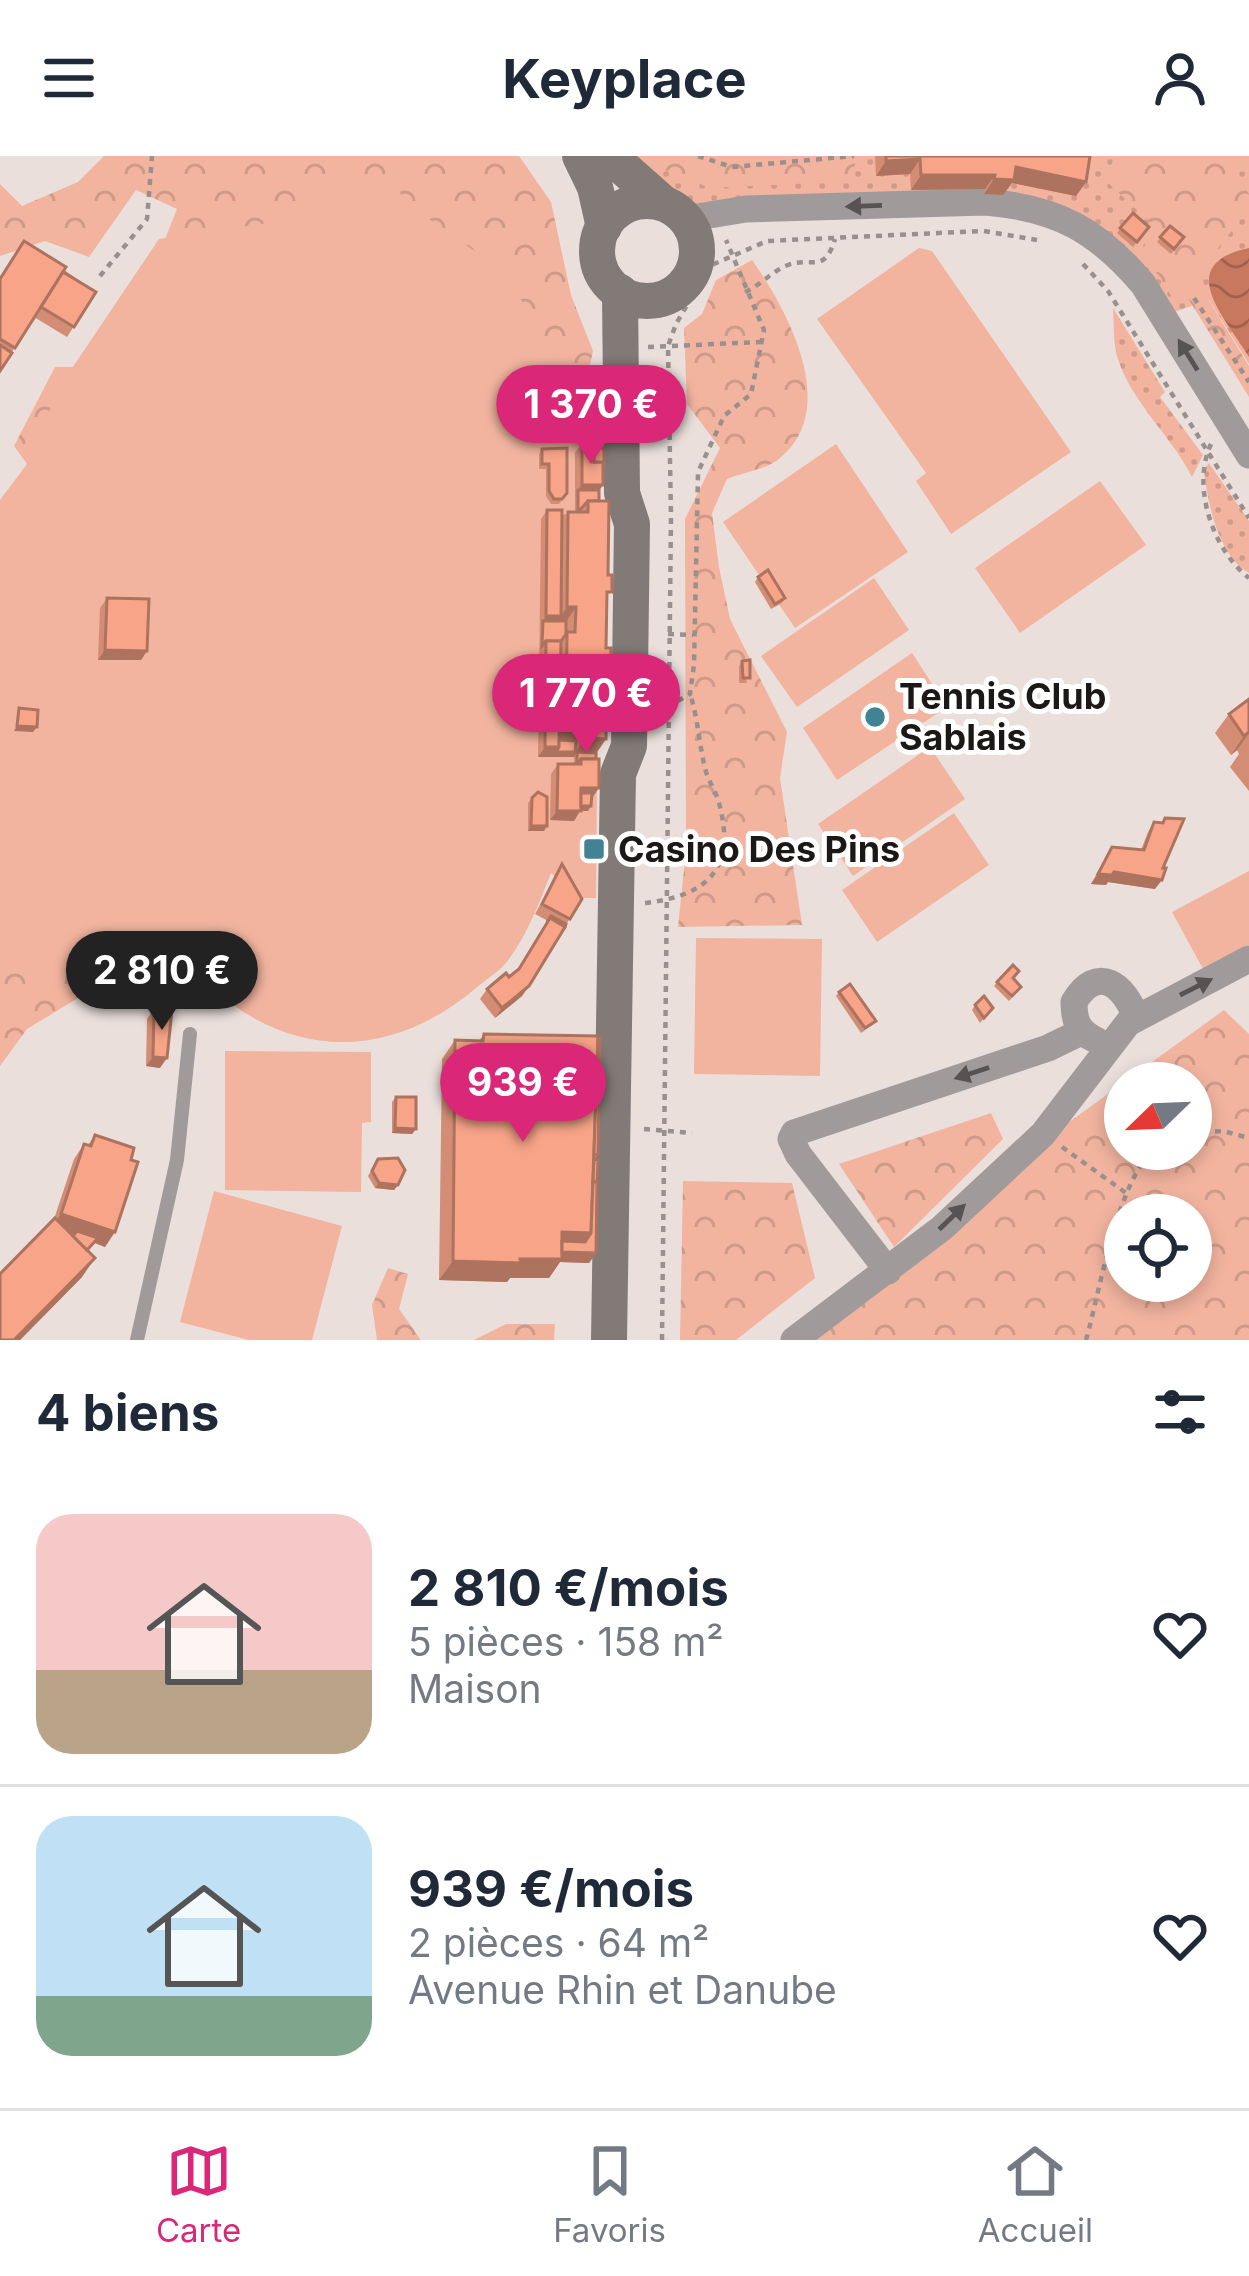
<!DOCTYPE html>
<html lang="fr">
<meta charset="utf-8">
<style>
:root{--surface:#fff;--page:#f2f2f3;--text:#1f2937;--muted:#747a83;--line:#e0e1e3;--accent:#db2777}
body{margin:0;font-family:Inter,sans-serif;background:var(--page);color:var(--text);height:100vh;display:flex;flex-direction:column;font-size:45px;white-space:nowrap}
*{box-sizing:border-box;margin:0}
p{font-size:39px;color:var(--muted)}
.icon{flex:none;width:66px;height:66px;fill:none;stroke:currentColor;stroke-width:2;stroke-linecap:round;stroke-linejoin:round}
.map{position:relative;height:1184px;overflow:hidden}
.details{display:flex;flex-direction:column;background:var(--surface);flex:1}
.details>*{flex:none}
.needle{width:78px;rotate:247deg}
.controls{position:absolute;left:1104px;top:906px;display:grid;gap:24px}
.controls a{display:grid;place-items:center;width:108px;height:108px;border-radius:50%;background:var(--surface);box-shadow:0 6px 18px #0003;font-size:60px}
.price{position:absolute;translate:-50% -102px;padding:0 27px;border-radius:42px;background:var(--accent);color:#fff;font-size:39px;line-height:78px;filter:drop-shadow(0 3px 6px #0008)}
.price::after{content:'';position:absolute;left:50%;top:72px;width:36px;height:27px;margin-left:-18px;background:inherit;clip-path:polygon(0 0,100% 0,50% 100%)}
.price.selected{background:#222;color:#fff}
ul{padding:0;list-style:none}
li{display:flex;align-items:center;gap:36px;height:300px;padding:0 36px}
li+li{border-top:3px solid var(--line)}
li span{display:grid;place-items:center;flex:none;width:336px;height:240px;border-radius:36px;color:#555}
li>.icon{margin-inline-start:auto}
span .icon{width:144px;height:144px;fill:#fffc;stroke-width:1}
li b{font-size:51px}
h2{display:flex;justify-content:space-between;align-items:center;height:144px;padding:0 36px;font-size:51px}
header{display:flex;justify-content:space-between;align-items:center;height:156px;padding:0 36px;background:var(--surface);font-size:54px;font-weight:700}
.dock{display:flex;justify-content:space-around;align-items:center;height:168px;border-top:3px solid var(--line);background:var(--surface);font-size:33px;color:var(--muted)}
.dock a{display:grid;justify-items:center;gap:6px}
.dock .selected{color:var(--accent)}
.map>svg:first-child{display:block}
.grass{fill:url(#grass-dots)}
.forest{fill:url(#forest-crowns);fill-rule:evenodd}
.pitch{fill:#f2b49f}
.water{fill:url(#water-waves)}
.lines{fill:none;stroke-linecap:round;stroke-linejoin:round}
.path{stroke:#99908e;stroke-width:4.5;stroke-dasharray:6 6;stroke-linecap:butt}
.lane{stroke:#a09b9a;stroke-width:14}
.street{stroke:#a09b9a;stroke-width:27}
.secondary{stroke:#817a77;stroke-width:36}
.wall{fill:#d48d75}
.shaded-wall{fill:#ad735f}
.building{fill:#f7a488;stroke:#ad735f;stroke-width:3}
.oneway{fill:#575352}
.poi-dot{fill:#418295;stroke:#fff;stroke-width:4.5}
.labels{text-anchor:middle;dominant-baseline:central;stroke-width:10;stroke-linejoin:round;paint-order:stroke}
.poi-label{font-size:36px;font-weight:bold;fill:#1c1817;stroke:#fff;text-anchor:start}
</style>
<header><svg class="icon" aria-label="menu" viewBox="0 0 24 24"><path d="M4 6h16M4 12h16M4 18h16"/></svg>Keyplace<svg class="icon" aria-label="person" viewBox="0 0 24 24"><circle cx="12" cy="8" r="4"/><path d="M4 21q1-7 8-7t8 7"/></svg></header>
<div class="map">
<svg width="1249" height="1184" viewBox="0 0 1249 1184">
<defs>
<pattern id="grass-dots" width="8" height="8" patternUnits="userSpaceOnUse" patternTransform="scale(3)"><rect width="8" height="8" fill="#f2b49f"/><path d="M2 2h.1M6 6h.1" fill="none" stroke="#cf9a88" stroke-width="1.8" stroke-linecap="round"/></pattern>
<pattern id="forest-crowns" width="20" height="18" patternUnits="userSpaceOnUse" patternTransform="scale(3)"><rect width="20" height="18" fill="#f2b49f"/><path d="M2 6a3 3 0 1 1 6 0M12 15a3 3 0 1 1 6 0" fill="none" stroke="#cf9a88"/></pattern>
<pattern id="water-waves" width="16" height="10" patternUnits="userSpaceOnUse" patternTransform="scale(3)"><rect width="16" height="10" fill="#c8785e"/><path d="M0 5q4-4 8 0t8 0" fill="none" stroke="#a2614d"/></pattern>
</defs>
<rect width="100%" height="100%" fill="#eadfdb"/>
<g class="grass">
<path d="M626 0H1249V208L1209 144 1171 157 1067 53 696 48 658 29Z"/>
<path d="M1113 152 1165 236 1160 241 1203 299 1192 321C1171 279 1130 245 1117 200 1113 185 1114 167 1113 152Z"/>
<path d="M1209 307 1249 365V417C1218 400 1207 345 1204 313Z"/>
</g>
<g class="forest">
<path d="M104 0H519L551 46 571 139 593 195 576 271 0 357 38 323 14 290 55 211H87L143 138 177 53 136 34 89 101 45 85 0 100V28L22 50 78 26Z"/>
<path d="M641 0H857L851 25 710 32 648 7Z"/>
<path d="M1114 0H1249V14L1234 17 1249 38V53L1200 115 1208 143 1249 210V241L1186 139 1175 146 1143 95 1151 67 1107 26Z"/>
<path d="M752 104C787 153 841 252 780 302 768 313 742 317 727 323L712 357 719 411 730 463 787 576 780 622 802 769 678 771 686 695 685 363 720 292 687 248 684 172 702 158 716 124Z"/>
<path d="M0 546 175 783 27 873 0 910Z"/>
<path d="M1224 854 1249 878V1184H809L1007 1011ZM1125 927H1191V993H1125ZM1125 1059H1191V1125H1125Z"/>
<path d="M991 957 1003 983 894 1091 839 1008Z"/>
<path d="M683 1025 792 1027 815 1122 736 1184H680Z"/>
<path d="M388 1112 408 1118 399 1153 421 1184H377L372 1149Z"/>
<path d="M506 1168H555L554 1184H474Z"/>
</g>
<g class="pitch">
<path d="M397 21 402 44 506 117 556 206 576 258 600 260 596 742H579L551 717C539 747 526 783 505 808 497 817 485 824 476 832 374 918 260 898 178 796L53 818 0 784V344L39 292 44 267 62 227 159 83 282 65 352 29Z"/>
<path d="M919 92 932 95 1071 296 951 378 916 325 926 317 817 163Z"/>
<path d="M836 288 908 396 795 472 723 366Z"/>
<path d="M1100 325 1146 389 1020 477 975 412Z"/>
<path d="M874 422 909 474 797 551 761 500Z"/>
<path d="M912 497 947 551 837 624 803 572Z"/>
<path d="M930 591 965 643 853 720 818 668Z"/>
<path d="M954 657 989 709 877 786 842 734Z"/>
<path d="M1249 715V789L1203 813 1172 756Z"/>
<path d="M696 782 822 783 820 920 694 918Z"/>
<path d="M225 895 371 896V966L362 967 361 1036 225 1034Z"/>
<path d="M214 1035 342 1070 312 1184H249L180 1166Z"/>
</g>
<path class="water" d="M1249 92V201C1224 160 1173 108 1249 92Z"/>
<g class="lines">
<g class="path">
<path d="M698 0 732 11 854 0"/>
<path d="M984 75 1037 84"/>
<path d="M1083 108 1108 135 1249 362"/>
<path d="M691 118 767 85 982 75"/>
<path d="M100 120 147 63 152 0"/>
<path d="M745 136C761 129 772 115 788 109 812 100 824 119 835 83"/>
<path d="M1194 142 1249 226"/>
<path d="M648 191 762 186"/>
<path d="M1211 288C1191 331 1213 394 1249 422"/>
<path d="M668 478 693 479"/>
<path d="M657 557 690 538 694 509 698 316 724 260 751 238 764 174 726 84"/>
<path d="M645 747C707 740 737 713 719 647 716 635 708 625 705 612 699 588 698 562 690 538"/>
<path d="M644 973 692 977"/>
<path d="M1191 977 1223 975 1249 982"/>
<path d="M1062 991 1126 1037"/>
<path d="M662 1184 671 361 668 190 676 168 711 108"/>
<path d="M1086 1184C1099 1140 1119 1015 1157 993"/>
</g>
<path class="lane" d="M137 1184 177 1004 190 878"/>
<g class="street">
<path d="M685 63 746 53 986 46C1057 52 1097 74 1143 128L1249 299"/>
<path d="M1096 884C1078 876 1074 865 1074 846 1097 807 1125 829 1136 862"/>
<path d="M888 1115 798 998 791 983 794 977 1048 892 1081 876"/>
<path d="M794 1184 942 1072 1043 978 1128 867 1249 803"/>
</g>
<g class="secondary">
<path d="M580 0 595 31 604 71"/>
<path d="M610 0 663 47"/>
<circle cx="647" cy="95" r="50"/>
<path d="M609 1184 618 618 629 590 632 368 622 337 620 136"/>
</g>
</g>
<g class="wall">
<path d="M875 0H1090L1086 26 1076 40 1012 27 1003 39 984 38 985 33 911 34 910 18 876 20Z"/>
<path d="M1133 57 1149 71 1133 91 1117 77Z"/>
<path d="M1170 70 1184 81 1171 98 1157 86Z"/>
<path d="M64 114 96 136 67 181 34 161 0 215V121Z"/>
<path d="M582 287 599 334 607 443 606 492 611 509 607 515 606 583 596 597 592 642 588 655H580L574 665 550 664 551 618 558 608H574V601H538L541 363 547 354 562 359 575 356V297Z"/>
<path d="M542 293 567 337 559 348H551L546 340V313H539V298Z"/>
<path d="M758 421 785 442 782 447 771 453 755 426Z"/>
<path d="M107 442 147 495 141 504H98L100 452Z"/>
<path d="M742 505 747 527H739V510Z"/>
<path d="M1249 543V635L1230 611 1239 598 1237 594 1231 599 1215 577 1229 558Z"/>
<path d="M532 642 547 670 544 675H528V647Z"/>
<path d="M1165 662 1163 712 1155 733 1108 726 1106 729 1091 728 1112 691 1141 694 1148 676 1154 666 1162 667Z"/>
<path d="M562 708 582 743 522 840 495 862 480 843 487 833 509 821 517 814 548 765 535 758Z"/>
<path d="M1013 823 1021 831 1009 845 994 830 997 826Z"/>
<path d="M839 836 876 865 872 869 861 877 836 840Z"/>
<path d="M975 849 993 852 980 867 972 854Z"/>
<path d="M154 853 160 912 146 910 147 863Z"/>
<path d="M484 878 598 999 594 1003 596 1097 589 1107 560 1106 549 1122H510L507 1126 439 1124 442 903 455 884 479 885Z"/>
<path d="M396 941 416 973 412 978 392 977V946Z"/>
<path d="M95 979 105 1091 95 1087 87 1095 82 1121 20 1184H0L54 1063 74 1003 84 988 88 989Z"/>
<path d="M378 1003 398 1029 394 1034 375 1032 368 1020Z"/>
</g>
<g class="shaded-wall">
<path d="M920 3 910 18 876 20 886 5Z"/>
<path d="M1016 11 1086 26 1076 40 1012 27 1003 39 984 38 994 23Z"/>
<path d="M921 19H995L985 33 911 34Z"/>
<path d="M582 329H603L596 339 578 334Z"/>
<path d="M567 451H576L563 470 543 465 546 460H561Z"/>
<path d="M105 494 147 495 141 504H98Z"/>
<path d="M17 570 37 571 33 576 14 575Z"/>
<path d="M566 570 585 571 572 590 556 584Z"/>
<path d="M1249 577 1237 594 1231 599 1244 580Z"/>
<path d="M585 582 606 583 593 602 577 596 574 601H538L545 591H559L575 596Z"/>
<path d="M581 632H599L592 642H578Z"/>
<path d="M577 650H591L588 655H580L574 665 550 664 557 655Z"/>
<path d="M531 670H547L544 675H528Z"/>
<path d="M1114 716 1162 724 1155 733 1108 726 1106 729 1091 728 1098 718Z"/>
<path d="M529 830 522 840 495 862 502 852Z"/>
<path d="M153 901 167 902 160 912 146 910Z"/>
<path d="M395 972 416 973 412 978 392 977Z"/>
<path d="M379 1027 398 1029 394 1034 375 1032Z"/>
<path d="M61 1058 115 1076 105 1091 95 1087 79 1104 51 1073Z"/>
<path d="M562 1076 591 1077 578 1096 556 1095Z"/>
<path d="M556 1096 596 1097 589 1107 560 1106 549 1122H510L507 1126 439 1124 453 1105 520 1103Z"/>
<path d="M95 1102 82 1121 20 1184H14Z"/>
</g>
<g class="building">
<path d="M886 0H1090L1086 26 1016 11 1014 24 994 23 995 19H921L920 3 886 5Z"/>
<path d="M1133 57 1149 71 1137 86 1120 72Z"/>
<path d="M1170 70 1184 81 1174 93 1160 81Z"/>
<path d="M24 85 66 111 15 192 0 183V123Z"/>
<path d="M63 116 96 136 74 171 41 151Z"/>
<path d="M0 189 12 197 0 215Z"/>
<path d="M582 287H594V306H603V329H582Z"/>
<path d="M567 292V337L562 343H554L549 335V308H542V293Z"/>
<path d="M594 292H604V311L603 306H594Z"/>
<path d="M578 334H599V345H588L578 356Z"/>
<path d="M588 345H609L608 419H612V436H607L606 492H611V509H607L606 583 585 582V571L566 570 567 476H575L576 451H567L568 356H588Z"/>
<path d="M547 354H562L561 460H546Z"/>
<path d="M768 414 785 442 775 448 758 421Z"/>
<path d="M107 442 149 443 147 495 105 494Z"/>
<path d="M543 465H566V478L561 485H546L542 490Z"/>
<path d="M546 485H561L559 591H545Z"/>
<path d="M750 504V522H743L742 505Z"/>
<path d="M1249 543V576L1244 580 1229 558Z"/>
<path d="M19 552 38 554 37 571 17 570Z"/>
<path d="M559 584 576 585 575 596H556L559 591Z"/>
<path d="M577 596 596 597V603H581L577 608Z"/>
<path d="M581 603H599V632H581V655H557L558 608H581Z"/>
<path d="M538 636 547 641V670H531L532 642Z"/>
<path d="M581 637H592L591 650H581Z"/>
<path d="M1165 662 1184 663 1163 712H1166L1162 724 1114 716 1112 719 1098 718 1112 691 1144 694 1154 666 1163 667Z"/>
<path d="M562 708 582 743 570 763 542 748Z"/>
<path d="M551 760 566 768 565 771 550 762 547 766Z"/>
<path d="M550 762 565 771 529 830 502 852 487 833 506 817 509 821 519 813Z"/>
<path d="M1013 809 1019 815 1013 822 1021 831 1012 840 997 826Z"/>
<path d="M850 828 876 865 865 872 839 836Z"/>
<path d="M984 840 993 852 984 862 975 849Z"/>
<path d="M154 853 172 854 167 902 153 901Z"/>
<path d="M484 878 598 880 591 1077 562 1076V1103H520L521 1107 453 1105 455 884 483 885Z"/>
<path d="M598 882H600L598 999 594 998Z"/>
<path d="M396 941H416V973L395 972Z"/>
<path d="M95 979 134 992 131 1004 138 1006 115 1076 61 1058 84 988 91 990Z"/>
<path d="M398 1002 405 1014 398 1029 379 1027 372 1015 378 1003Z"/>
<path d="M594 1003 598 1004 597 1026H593Z"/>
<path d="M593 1026H597L596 1097 562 1096V1085L585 1086 591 1077Z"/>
<path d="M55 1062 95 1102 14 1184H0V1118Z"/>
<path d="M77 1075 98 1082 87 1094 73 1080Z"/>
</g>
<defs><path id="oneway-solid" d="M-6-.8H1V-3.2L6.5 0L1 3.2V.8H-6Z" transform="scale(3)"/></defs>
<g class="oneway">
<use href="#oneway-solid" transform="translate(864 50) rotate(178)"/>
<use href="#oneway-solid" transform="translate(1188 199) rotate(-122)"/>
<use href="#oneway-solid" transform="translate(1196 831) rotate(-27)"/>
<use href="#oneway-solid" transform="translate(972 917) rotate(162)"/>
<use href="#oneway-solid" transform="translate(952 1061) rotate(-44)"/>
</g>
<g class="poi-dot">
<circle cx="875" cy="561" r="12"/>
<rect x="582" y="681" width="24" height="24" rx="6"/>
</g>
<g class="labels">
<g class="poi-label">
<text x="899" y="540">Tennis Club<tspan x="899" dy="41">Sablais</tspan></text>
<text x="618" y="693">Casino Des Pins</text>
</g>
</g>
</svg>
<div class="controls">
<a><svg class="needle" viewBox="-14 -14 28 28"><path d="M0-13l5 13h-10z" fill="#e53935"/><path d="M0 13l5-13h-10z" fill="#747a83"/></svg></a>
<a><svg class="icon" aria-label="locate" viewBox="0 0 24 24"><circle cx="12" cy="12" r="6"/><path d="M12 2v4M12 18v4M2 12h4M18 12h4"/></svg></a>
</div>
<b class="price" style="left:591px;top:311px">1 370 €</b>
<b class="price" style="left:586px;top:600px">1 770 €</b>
<b class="price selected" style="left:162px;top:877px">2 810 €</b>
<b class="price" style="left:523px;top:989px">939 €</b>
</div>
<section class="details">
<h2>4 biens<svg class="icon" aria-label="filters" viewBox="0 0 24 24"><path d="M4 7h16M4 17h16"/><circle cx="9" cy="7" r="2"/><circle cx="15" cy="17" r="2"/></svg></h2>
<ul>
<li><span style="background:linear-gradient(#f6c9c9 65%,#b9a48a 0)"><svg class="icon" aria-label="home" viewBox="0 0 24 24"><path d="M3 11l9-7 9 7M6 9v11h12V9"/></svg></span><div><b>2 810 €/mois</b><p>5 pièces · 158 m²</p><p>Maison</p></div><svg class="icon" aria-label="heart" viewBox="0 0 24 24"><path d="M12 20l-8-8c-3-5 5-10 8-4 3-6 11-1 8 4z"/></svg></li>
<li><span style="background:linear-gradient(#bfe0f5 75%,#7fa58c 0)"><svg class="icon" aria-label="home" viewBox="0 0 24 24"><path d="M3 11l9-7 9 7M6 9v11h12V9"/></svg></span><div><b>939 €/mois</b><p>2 pièces · 64 m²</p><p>Avenue Rhin et Danube</p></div><svg class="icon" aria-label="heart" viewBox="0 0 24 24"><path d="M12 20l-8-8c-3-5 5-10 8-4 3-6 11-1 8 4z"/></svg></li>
</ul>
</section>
<nav class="dock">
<a class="selected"><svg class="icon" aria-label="map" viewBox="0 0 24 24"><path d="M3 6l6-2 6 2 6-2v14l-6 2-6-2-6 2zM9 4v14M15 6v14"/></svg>Carte</a>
<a><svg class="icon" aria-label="saved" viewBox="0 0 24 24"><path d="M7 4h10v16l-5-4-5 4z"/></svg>Favoris</a>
<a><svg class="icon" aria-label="home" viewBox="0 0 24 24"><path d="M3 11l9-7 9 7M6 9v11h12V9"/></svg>Accueil</a>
</nav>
